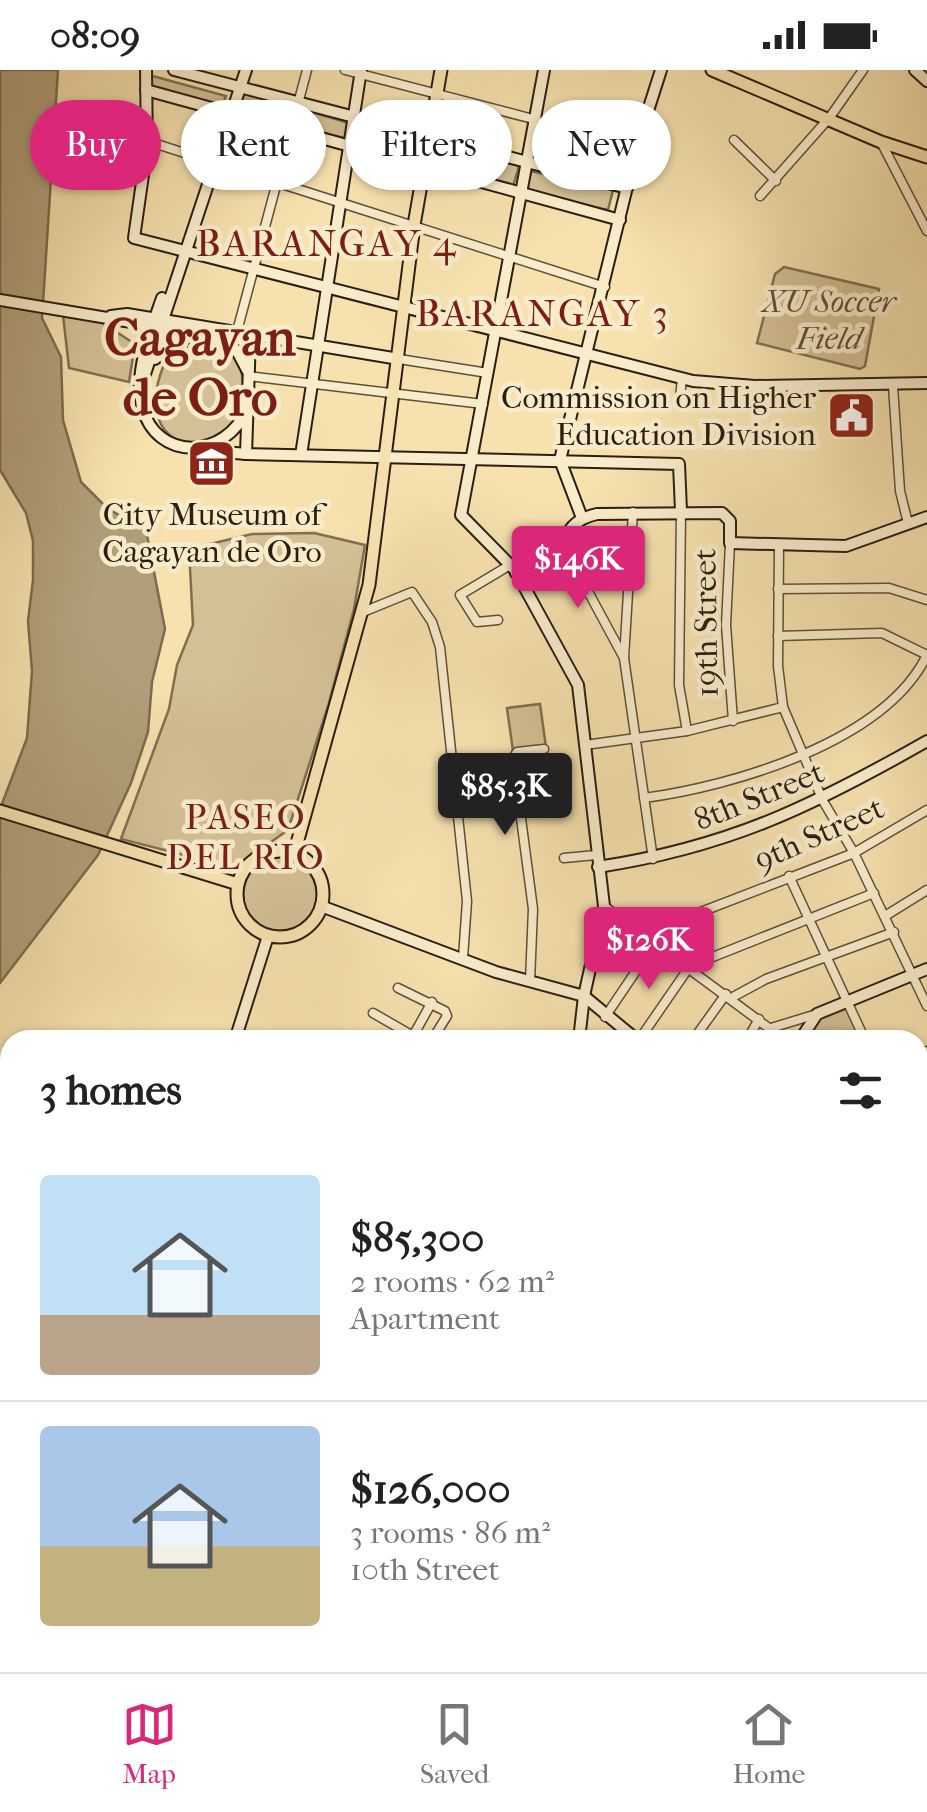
<!DOCTYPE html>
<meta charset="utf-8">
<style>
:root{--surface:#fff;--page:#f2f2f2;--text:#222;--muted:#767676;--line:#e0e0e0;--accent:#db2777}
body{margin:0;font-family:"IM FELL French Canon",serif;background:var(--page);color:var(--text);height:100vh;display:flex;flex-direction:column;font-size:38px;white-space:nowrap}
*{box-sizing:border-box;margin:0}
p{font-size:32px;color:var(--muted)}
.icon{flex:none;width:55px;height:55px;fill:none;stroke:currentColor;stroke-width:2;stroke-linecap:round;stroke-linejoin:round}
.map{position:relative;flex:1;overflow:hidden}
.details{position:absolute;left:0px;top:960px;width:928px;height:642px;display:flex;flex-direction:column;background:var(--surface);border-radius:30px 30px 0 0;box-shadow:0 2px 8px #0004}
.details>*{flex:none}
.top-card{position:absolute;left:30px;top:30px;width:868px;height:90px;display:flex;gap:20px}
.price{position:absolute;translate:-50% -85px;padding:0 22px;border-radius:10px;background:var(--accent);color:#fff;font-size:32px;line-height:65px;filter:drop-shadow(0 2px 5px #0008)}
.price::after{content:'';position:absolute;left:50%;top:60px;width:30px;height:22px;margin-left:-15px;background:inherit;clip-path:polygon(0 0,100% 0,50% 100%)}
.price.on{background:#222;color:#fff}
ul{padding:0;list-style:none}
li{display:flex;align-items:center;gap:30px;height:250px;padding:0 40px}
li+li{border-top:2px solid var(--line)}
li span{display:grid;place-items:center;flex:none;width:280px;height:200px;border-radius:10px;color:#555}
li>.icon{margin-inline-start:auto}
span .icon{width:120px;height:120px;fill:#fffc;stroke-width:1}
li b{font-size:42px}
h2{display:flex;justify-content:space-between;align-items:center;height:120px;padding:0 40px;font-size:42px}
.chip{padding:0 35px;border-radius:45px;background:var(--surface);box-shadow:0 2px 8px #0004;font-size:35px;line-height:90px}
.chip.on{background:var(--accent);color:#fff}
.status{display:flex;justify-content:space-between;align-items:center;height:70px;padding:0 50px;background:var(--surface);direction:ltr}
.status svg{height:28px;fill:currentColor}
.tabs{display:flex;justify-content:space-around;align-items:center;height:140px;border-top:2px solid var(--line);background:var(--surface);font-size:28px;color:var(--muted)}
.tabs a{display:grid;justify-items:center;gap:5px}
.tabs .on{color:var(--accent)}
.map>svg:first-child{display:block}
.green{fill:#d3c094;stroke:#7f6f52;stroke-width:2.5}
.water{fill:#b19f79;stroke:#7b6b4f;stroke-width:2.5}
.lines{fill:none;stroke-linecap:round;stroke-linejoin:round}
.street-casing{stroke:#5e4f38;stroke-width:11}
.secondary-casing{stroke:#2b1e10;stroke-width:14}
.primary-casing{stroke:#2b1e10;stroke-width:15}
.street{stroke:#f9eccb;stroke-width:8}
.secondary{stroke:#f9eccb;stroke-width:10}
.primary{stroke:#f6e1af;stroke-width:11}
.labels{text-anchor:middle;dominant-baseline:central;stroke-width:9;stroke-linejoin:round;paint-order:stroke}
.park-label{font-size:32px;font-style:italic;fill:#5d4f38;stroke:#f9eccb}
.poi-label{font-size:32px;fill:#2b1e10;stroke:#f9eccb;text-anchor:end}
.street-label{font-size:32px;fill:#2b1e10;stroke:#f9eccb}
.neighbourhood-label{font-size:35px;letter-spacing:2.5px;fill:#7a1f14;stroke:#f9eccb}
.quarter-label{font-size:38px;letter-spacing:2.5px;fill:#7a1f14;stroke:#f9eccb}
.town-label{font-size:52px;font-weight:bold;fill:#7a1f14;stroke:#f9eccb}
</style>
<div class="status"><b>08:09</b><svg viewBox="0 0 49 12"><path d="M0 12V9h3v3zM5 12V6h3v6zM10 12V3h3v9zM15 12V0h3v12zM26 1h20v11H26zM47 4h2v5h-2z"/></svg></div>
<div class="map">
<svg width="927" height="1602" viewBox="0 0 927 1602">
<rect width="100%" height="100%" fill="#f6e1af"/>
<filter id="stains"><feTurbulence type="fractalNoise" baseFrequency=".002" numOctaves="4"/><feColorMatrix values="0 0 0 0 .2 0 0 0 0 .09 0 0 0 0 .02 0 0 0 .5 -.17"/></filter>
<radialGradient id="worn" r=".72"><stop offset=".6" stop-color="#630" stop-opacity="0"/><stop offset="1" stop-color="#630" stop-opacity=".3"/></radialGradient>
<g class="green">
<path d="M149 5 226 26 222 36 148 16Z"/>
<path d="M242 20 292 36 286 55 236 40Z"/>
<path d="M301 39 349 53 343 73 295 58Z"/>
<path d="M356 53 422 71 416 92 351 74Z"/>
<path d="M431 74 519 96 513 116 426 94Z"/>
<path d="M531 101 613 120 608 140 526 122Z"/>
<path d="M784 197 879 219 865 296 860 299 757 273 775 204Z"/>
<path d="M63 245 101 252 135 274 129 312 69 298Z"/>
<path d="M204 272C257 281 248 335 223 368 213 369 200 373 190 373 143 368 152 305 173 281Z"/>
<path d="M314 463 365 475 354 539 328 636 288 760 234 798 121 769 169 639 177 595 193 555 189 479 252 464Z"/>
<path d="M540 634 546 677 513 681 507 638Z"/>
<circle cx="280" cy="824" r="37"/>
<path d="M849 936 859 970H805L821 945Z"/>
</g>
<path class="water" d="M0 0H58L42 248 61 287 63 350 81 412 108 439 146 460 165 559 152 612 148 662 131 713 98 785 0 913V739L27 668 32 601 28 551 33 510V471L26 443 0 400Z"/>
<g class="lines">
<defs>
<g id="street">
<path d="M345 0 537 50"/>
<path d="M734 70 776 111"/>
<path d="M147 71 605 217"/>
<path d="M881 72 927 161"/>
<path d="M760 126 830 47 863 0"/>
<path d="M236 265 307 0"/>
<path d="M399 289 488 303"/>
<path d="M248 306 483 334"/>
<path d="M893 316 900 421 908 453"/>
<path d="M680 327 682 309"/>
<path d="M681 441 679 615 687 661"/>
<path d="M633 442 624 588 653 789"/>
<path d="M730 473 726 555 733 651"/>
<path d="M779 475 778 596 783 637 823 731 854 783 927 936"/>
<path d="M564 477 624 588"/>
<path d="M778 519 889 518 927 530"/>
<path d="M363 542 412 522 432 552 440 577 467 831 463 888"/>
<path d="M498 550 477 552 460 525 510 495"/>
<path d="M778 566 882 563 927 585"/>
<path d="M585 675 687 661 783 637"/>
<path d="M644 728C733 716 885 672 927 585"/>
<path d="M564 788 596 785"/>
<path d="M789 806 865 970"/>
<path d="M604 836 785 970"/>
<path d="M885 846 927 820"/>
<path d="M530 911 533 839 513 688 517 682 544 679"/>
<path d="M398 918 445 941 447 946 432 970"/>
<path d="M731 928 766 909 894 862"/>
<path d="M373 943 413 966 432 932"/>
<path d="M605 947 667 855 854 783 927 740"/>
<path d="M771 958 817 944"/>
<path d="M639 970 690 896 874 823"/>
<path d="M693 970 726 924"/>
<path d="M747 970 759 949"/>
<path d="M918 984 927 981"/>
<path d="M918 1072 927 1082"/>
<path d="M918 1125 927 1116"/>
<path d="M918 1195 927 1205"/>
<path d="M918 1246 927 1241"/>
<path d="M918 1317 927 1311"/>
<path d="M6 1373 10 1376"/>
<path d="M0 1445 10 1451"/>
<path d="M0 1592 10 1581"/>
<path d="M252 1602 256 1592"/>
</g>
<g id="secondary">
<path d="M146 0 147 77 134 168 693 311 755 316 927 313"/>
<path d="M174 0 627 118"/>
<path d="M544 0 461 445 515 500 578 615 604 836 584 926 579 970"/>
<path d="M915 0 927 11"/>
<path d="M146 20 620 150"/>
<path d="M162 228C151 260 134 301 142 336 156 393 226 389 247 339"/>
<path d="M0 230 214 266 226 264"/>
<path d="M111 246 127 244 399 289"/>
<path d="M215 267 237 281 247 300"/>
<path d="M155 289 172 272 195 266"/>
<path d="M142 313 246 0"/>
<path d="M193 379 246 384 679 394 681 441"/>
<path d="M246 384 250 267"/>
<path d="M301 385 361 0"/>
<path d="M560 390 638 72 661 0"/>
<path d="M560 390 582 448"/>
<path d="M516 503 564 477C566 457 579 448 597 444L722 443 730 451V473L846 476 927 447"/>
<path d="M598 797C729 777 813 736 927 671"/>
<path d="M321 836 496 902 584 926 637 970"/>
<path d="M235 970 268 866"/>
<path d="M800 970 817 944 927 899"/>
<path d="M0 1080 10 1074"/>
<path d="M423 1602 428 1592"/>
</g>
<g id="primary">
<path d="M712 0 881 72 927 87"/>
<path d="M0 741 238 814"/>
<circle cx="280" cy="824" r="43"/>
<path d="M294 784 369 515 414 155 441 0"/>
</g>
</defs>
<use href="#street" class="street-casing"/>
<use href="#secondary" class="secondary-casing"/>
<use href="#primary" class="primary-casing"/>
<use href="#street" class="street"/>
<use href="#secondary" class="secondary"/>
<use href="#primary" class="primary"/>
</g>
<defs>
<symbol id="civic-square" viewBox="-11 -11 22 22"><rect x="-9" y="-9" width="18" height="18" rx="4" fill="#8f2418" stroke="#f9eccb"/><path d="M-.6-6.5H3V-4.5H.6V-3L4-1V1h2V6H-6V1h2V-1L-.6-3ZM-1.2 2.5V6h2.4V2.5Z" fill="#fff"/></symbol>
<symbol id="museum-square" viewBox="-11 -11 22 22"><rect x="-9" y="-9" width="18" height="18" rx="4" fill="#8f2418" stroke="#f9eccb"/><path d="M0-6L6-3V-2H-6V-3ZM-5-1h2V3h-2ZM-1-1h2V3h-2ZM3-1h2V3H3ZM-6 4H6V6H-6Z" fill="#fff"/></symbol>
</defs>
<g fill-rule="evenodd">
<use href="#civic-square" x="824" y="318" width="55" height="55"/>
<use href="#museum-square" x="184" y="366" width="55" height="55"/>
</g>
<g class="labels">
<g class="park-label">
<text x="829" y="231">XU Soccer<tspan x="829" dy="37">Field</tspan></text>
</g>
<g class="poi-label">
<text x="816" y="327">Commission on Higher<tspan x="816" dy="37">Education Division</tspan></text>
<text x="212" y="444" text-anchor="middle">City Museum of<tspan x="212" dy="37">Cagayan de Oro</tspan></text>
</g>
<g class="street-label">
<text transform="translate(706 553) rotate(-91)">19th Street</text>
<text transform="translate(759 726) rotate(-22)">8th Street</text>
<text transform="translate(819 764) rotate(-24)">9th Street</text>
</g>
<g class="neighbourhood-label">
<text x="246" y="747">PASEO<tspan x="246" dy="40">DEL RIO</tspan></text>
</g>
<g class="quarter-label">
<text x="327" y="173">BARANGAY 4</text>
<text x="543" y="243">BARANGAY 3</text>
</g>
<g class="town-label">
<text x="200" y="268">Cagayan<tspan x="200" dy="60">de Oro</tspan></text>
</g>
</g>
<rect width="100%" height="100%" filter="url(#stains)"/>
<rect width="100%" height="100%" fill="url(#worn)"/>
</svg>
<b class="price" style="left:578px;top:541px">$146K</b>
<b class="price on" style="left:505px;top:768px">$85.3K</b>
<b class="price" style="left:649px;top:922px">$126K</b>
<div class="top-card">
<a class="chip on">Buy</a>
<a class="chip">Rent</a>
<a class="chip">Filters</a>
<a class="chip">New</a>
</div>
<section class="details">
<h2>3 homes<svg class="icon" aria-label="filters" viewBox="0 0 24 24"><path d="M4 7h16M4 17h16"/><circle cx="9" cy="7" r="2"/><circle cx="15" cy="17" r="2"/></svg></h2>
<ul>
<li><span style="background:linear-gradient(#bfe0f5 70%,#b9a48a 0)"><svg class="icon" aria-label="home" viewBox="0 0 24 24"><path d="M3 11l9-7 9 7M6 9v11h12V9"/></svg></span><div><b>$85,300</b><p>2 rooms · 62 m²</p><p>Apartment</p></div></li>
<li><span style="background:linear-gradient(#a9c7e8 60%,#c2b280 0)"><svg class="icon" aria-label="home" viewBox="0 0 24 24"><path d="M3 11l9-7 9 7M6 9v11h12V9"/></svg></span><div><b>$126,000</b><p>3 rooms · 86 m²</p><p>10th Street</p></div></li>
</ul>
</section>
</div>
<nav class="tabs">
<a class="on"><svg class="icon" aria-label="map" viewBox="0 0 24 24"><path d="M3 6l6-2 6 2 6-2v14l-6 2-6-2-6 2zM9 4v14M15 6v14"/></svg>Map</a>
<a><svg class="icon" aria-label="saved" viewBox="0 0 24 24"><path d="M7 4h10v16l-5-4-5 4z"/></svg>Saved</a>
<a><svg class="icon" aria-label="home" viewBox="0 0 24 24"><path d="M3 11l9-7 9 7M6 9v11h12V9"/></svg>Home</a>
</nav>
